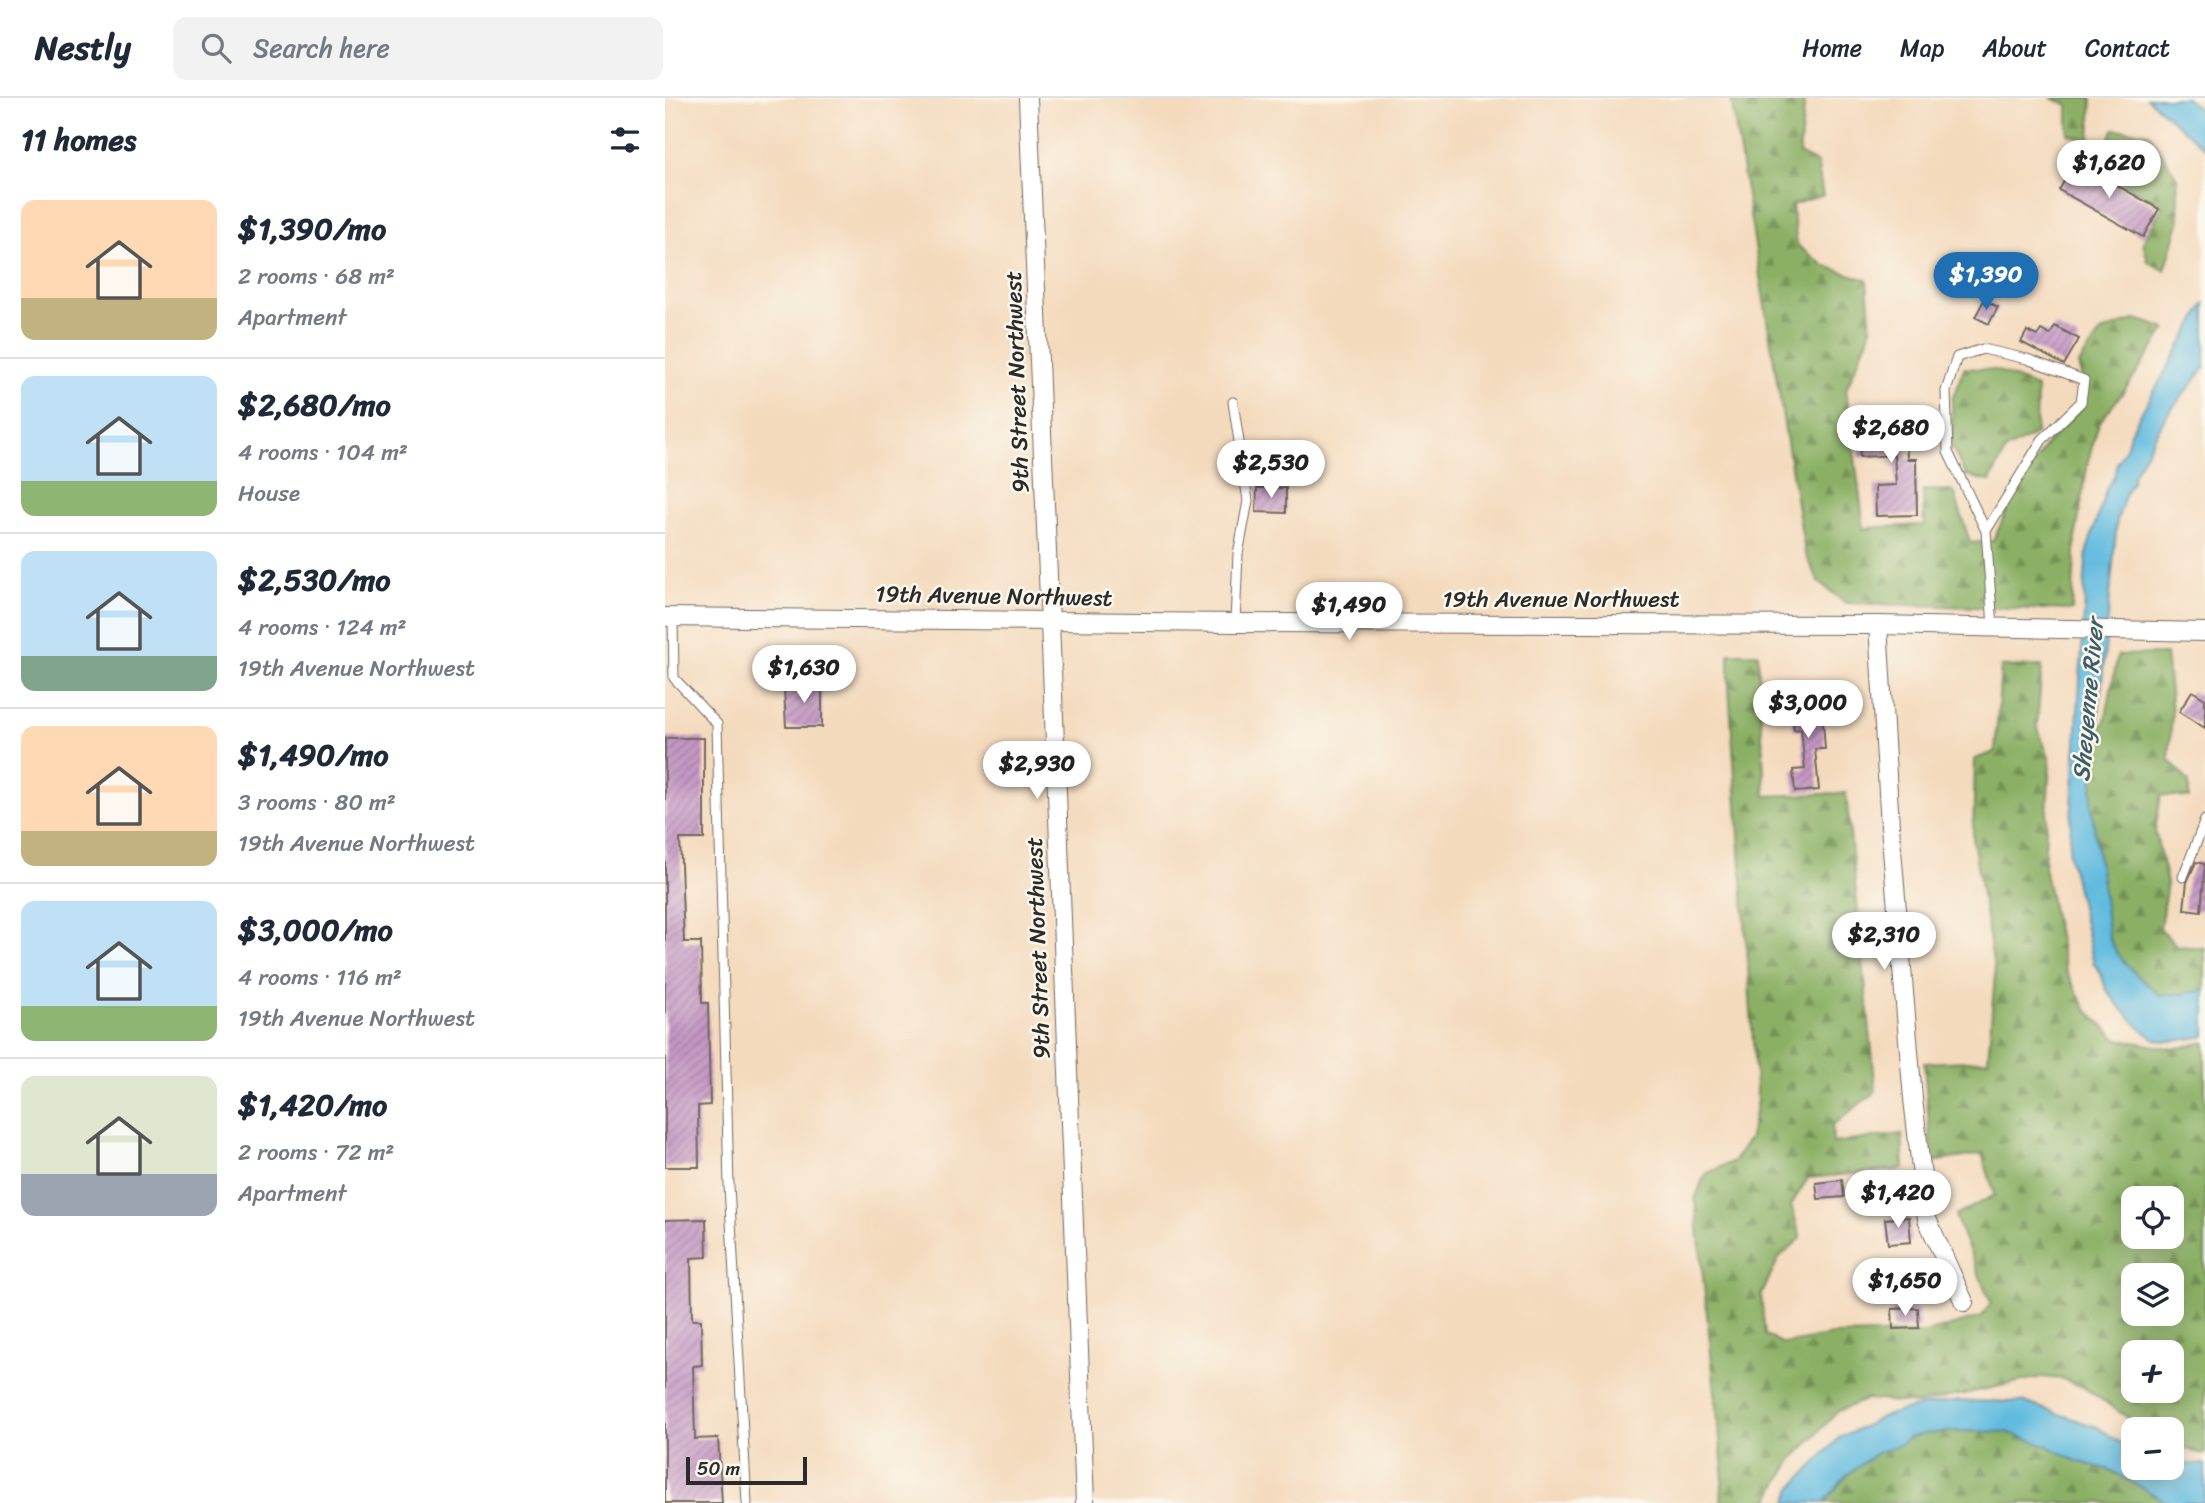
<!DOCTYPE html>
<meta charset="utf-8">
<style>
:root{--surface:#fff;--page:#f2f2f3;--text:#1f2937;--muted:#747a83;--line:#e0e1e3;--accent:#1f6fb2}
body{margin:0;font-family:Sriracha,sans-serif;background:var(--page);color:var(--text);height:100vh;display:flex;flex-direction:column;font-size:26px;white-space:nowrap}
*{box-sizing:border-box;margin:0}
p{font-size:23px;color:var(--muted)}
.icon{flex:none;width:38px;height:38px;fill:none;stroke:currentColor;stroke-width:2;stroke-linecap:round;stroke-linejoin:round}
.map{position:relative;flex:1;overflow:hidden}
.panel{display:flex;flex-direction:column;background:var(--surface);width:665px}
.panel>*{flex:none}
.controls{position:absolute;left:1456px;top:1088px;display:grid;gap:14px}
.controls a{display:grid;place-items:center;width:63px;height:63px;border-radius:14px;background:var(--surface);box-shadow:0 4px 18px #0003;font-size:35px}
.scale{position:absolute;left:21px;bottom:18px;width:121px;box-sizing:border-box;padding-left:7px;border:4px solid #2b2b2b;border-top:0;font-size:19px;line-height:24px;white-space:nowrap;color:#2b2b2b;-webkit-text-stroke:5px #fbf7ec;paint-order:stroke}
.price{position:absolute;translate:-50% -60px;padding:0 16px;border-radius:24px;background:#fff;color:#222;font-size:23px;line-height:46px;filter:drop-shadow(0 2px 4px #0008)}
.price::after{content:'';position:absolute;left:50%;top:42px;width:21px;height:16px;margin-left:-10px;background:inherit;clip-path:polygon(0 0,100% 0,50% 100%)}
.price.on{background:var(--accent);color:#fff}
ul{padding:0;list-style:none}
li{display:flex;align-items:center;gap:21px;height:175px;padding:0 21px}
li+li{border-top:2px solid var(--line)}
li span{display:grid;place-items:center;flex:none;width:196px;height:140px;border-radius:14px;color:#555}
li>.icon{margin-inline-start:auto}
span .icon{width:84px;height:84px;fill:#fffc;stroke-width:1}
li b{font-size:30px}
h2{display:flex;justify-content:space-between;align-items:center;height:84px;padding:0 21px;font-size:30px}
header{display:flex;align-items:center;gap:42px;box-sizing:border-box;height:98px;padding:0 35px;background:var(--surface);border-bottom:2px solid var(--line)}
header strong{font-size:33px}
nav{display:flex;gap:38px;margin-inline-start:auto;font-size:24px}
.search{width:490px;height:63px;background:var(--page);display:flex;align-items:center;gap:18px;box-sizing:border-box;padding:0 24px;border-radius:14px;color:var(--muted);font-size:26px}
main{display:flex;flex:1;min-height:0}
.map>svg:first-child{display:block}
.forest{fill:url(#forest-firs);stroke:#5b6e48;stroke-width:2;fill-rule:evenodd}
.water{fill:#62bbdf;stroke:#467385;stroke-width:2}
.building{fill:url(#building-hatch)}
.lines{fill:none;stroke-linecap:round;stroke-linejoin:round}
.service-casing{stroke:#71685e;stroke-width:11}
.minor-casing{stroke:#71685e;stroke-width:20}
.service{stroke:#fff;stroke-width:9}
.minor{stroke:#fff;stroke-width:18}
.labels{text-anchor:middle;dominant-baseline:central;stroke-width:5;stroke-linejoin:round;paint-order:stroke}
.street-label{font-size:23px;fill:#2b2b2b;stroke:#fbf7ec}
.water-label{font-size:24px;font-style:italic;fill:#3e5d6a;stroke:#fbf7ec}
</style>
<header>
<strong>Nestly</strong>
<div class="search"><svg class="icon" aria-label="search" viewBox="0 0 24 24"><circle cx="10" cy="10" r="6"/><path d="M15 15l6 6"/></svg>Search here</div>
<nav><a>Home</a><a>Map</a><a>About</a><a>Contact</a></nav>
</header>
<main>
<section class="panel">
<h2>11 homes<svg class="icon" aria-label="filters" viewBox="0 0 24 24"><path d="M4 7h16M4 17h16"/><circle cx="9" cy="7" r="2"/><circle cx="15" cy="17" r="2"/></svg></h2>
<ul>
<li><span style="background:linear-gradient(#ffd9b3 70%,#c2b280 0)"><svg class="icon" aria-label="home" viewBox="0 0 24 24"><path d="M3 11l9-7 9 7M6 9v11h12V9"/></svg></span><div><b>$1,390/mo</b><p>2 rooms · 68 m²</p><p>Apartment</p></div></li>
<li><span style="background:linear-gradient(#bfe0f5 75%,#8fb573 0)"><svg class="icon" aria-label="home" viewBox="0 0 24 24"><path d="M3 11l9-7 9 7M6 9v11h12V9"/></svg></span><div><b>$2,680/mo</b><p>4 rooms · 104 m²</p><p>House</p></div></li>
<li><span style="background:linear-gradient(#bfe0f5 75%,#7fa58c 0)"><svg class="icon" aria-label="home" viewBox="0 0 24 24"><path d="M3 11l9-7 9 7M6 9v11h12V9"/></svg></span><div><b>$2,530/mo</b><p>4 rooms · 124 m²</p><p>19th Avenue Northwest</p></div></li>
<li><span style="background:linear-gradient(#ffd9b3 75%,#c2b280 0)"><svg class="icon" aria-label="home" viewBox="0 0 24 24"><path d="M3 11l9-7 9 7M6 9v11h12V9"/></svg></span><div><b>$1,490/mo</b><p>3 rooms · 80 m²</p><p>19th Avenue Northwest</p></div></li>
<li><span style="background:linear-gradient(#bfe0f5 75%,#8fb573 0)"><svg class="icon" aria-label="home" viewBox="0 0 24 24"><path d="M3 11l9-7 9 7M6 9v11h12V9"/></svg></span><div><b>$3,000/mo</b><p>4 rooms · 116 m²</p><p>19th Avenue Northwest</p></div></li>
<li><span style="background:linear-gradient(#dfe7d0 70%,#9aa5b1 0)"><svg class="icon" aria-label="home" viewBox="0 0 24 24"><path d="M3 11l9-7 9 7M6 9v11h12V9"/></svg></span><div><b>$1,420/mo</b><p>2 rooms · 72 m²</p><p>Apartment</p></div></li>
</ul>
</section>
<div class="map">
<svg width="1540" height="1405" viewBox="0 0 1540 1405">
<defs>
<pattern id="forest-firs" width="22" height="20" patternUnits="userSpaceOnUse" patternTransform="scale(1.75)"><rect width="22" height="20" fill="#8bb065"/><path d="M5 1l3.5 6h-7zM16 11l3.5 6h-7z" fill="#728f53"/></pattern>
<pattern id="building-hatch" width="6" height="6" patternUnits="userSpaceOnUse" patternTransform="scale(1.75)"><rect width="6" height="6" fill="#c497c4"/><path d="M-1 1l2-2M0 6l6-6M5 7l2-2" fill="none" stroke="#9f7b9f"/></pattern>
</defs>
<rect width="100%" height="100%" fill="#fbf7ec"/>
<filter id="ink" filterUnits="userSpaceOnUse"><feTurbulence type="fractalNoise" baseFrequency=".0143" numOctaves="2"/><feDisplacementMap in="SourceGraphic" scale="14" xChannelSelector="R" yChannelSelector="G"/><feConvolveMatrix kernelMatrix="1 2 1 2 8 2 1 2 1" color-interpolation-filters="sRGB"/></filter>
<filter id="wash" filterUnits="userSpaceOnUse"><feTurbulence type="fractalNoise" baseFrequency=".00686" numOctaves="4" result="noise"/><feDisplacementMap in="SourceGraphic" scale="28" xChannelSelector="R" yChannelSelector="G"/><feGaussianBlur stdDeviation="1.57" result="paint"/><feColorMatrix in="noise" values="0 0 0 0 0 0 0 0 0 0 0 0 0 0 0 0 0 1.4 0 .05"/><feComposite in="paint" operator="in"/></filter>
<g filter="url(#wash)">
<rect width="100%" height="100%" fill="#f4dabd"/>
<g class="forest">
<path d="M1066 0H1140L1134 56 1152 65 1158 97 1127 107 1132 147 1160 168 1202 182 1206 233 1181 291 1199 430 1259 427 1258 392 1289 393 1305 445 1328 443 1349 397 1382 345 1415 312 1419 287 1413 267 1436 234 1472 221 1501 231 1459 293 1434 325 1423 363 1411 437 1407 512 1181 505 1154 484 1140 455Z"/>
<path d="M1386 0H1427L1425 42 1403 36V7Z"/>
<path d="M1449 31 1484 35 1512 79 1514 125 1500 172 1483 164 1478 144 1498 108 1429 70Z"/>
<path d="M1299 270 1331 272 1372 290 1371 336 1341 352 1325 383 1301 378 1287 349V302Z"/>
<path d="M1064 555H1093L1100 698 1181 695 1211 993 1167 1028 1168 1045 1237 1036 1239 1071 1143 1080 1126 1107 1136 1140 1114 1160 1096 1197 1100 1237 1119 1246 1168 1237 1261 1235 1316 1219 1326 1205 1290 1118 1330 1097 1317 1056 1267 1064 1259 965 1323 962 1330 876 1308 742 1310 661 1330 654 1336 569 1377 568 1372 628 1385 662 1379 769 1400 872 1421 911 1452 941 1508 951 1540 944V1356L1529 1354 1507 1343V1332H1484L1472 1326 1418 1289 1398 1281 1376 1279 1253 1306 1202 1301 1173 1313 1126 1363 1102 1405H1056L1058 1371 1030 1101 1040 1076 1069 1063 1085 1039 1092 1003 1064 590ZM1468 1101H1507V1139H1468ZM1468 1178H1507V1216H1468ZM1468 1255H1507V1293H1468Z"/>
<path d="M1501 556 1507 614 1504 661 1524 684V700L1496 697 1490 733 1502 785 1495 830 1512 848 1540 850V909L1467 900 1425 816 1417 667 1440 623 1453 557Z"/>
<path d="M1313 1317 1540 1402V1405H1139L1190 1345Z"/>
</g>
<g class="water">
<path d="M1482 0H1521L1540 16V50Z"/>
<path d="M1540 206V270L1503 315 1469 375 1467 384 1462 392 1452 422 1426 704 1444 839C1454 865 1476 880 1496 898L1530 894 1540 891V938C1527 940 1504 946 1491 941 1479 937 1447 901 1441 890 1437 881 1437 873 1429 866L1404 756 1420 502 1419 492 1422 453 1442 389 1449 379 1452 365 1462 348 1465 334Z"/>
<path d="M1295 1303 1359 1304 1432 1329 1468 1353V1370H1507V1366H1540V1405H1504L1445 1372 1411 1363 1383 1348 1342 1334 1294 1333 1259 1336 1243 1340 1236 1346 1212 1355 1183 1376 1159 1405H1122L1127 1390 1176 1338C1186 1337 1206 1324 1217 1319 1241 1310 1269 1305 1295 1303Z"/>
</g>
<g id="blocks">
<g class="building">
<path d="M1410 64 1494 111 1478 139 1394 92Z"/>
<path d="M1319 202 1333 209 1324 226 1310 219Z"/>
<path d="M1390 228 1414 241 1399 267 1356 244 1362 233 1372 238 1376 232 1385 237Z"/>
<path d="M1240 320 1242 361H1251L1252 417 1211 418 1210 388 1231 387 1229 357 1195 359 1193 323Z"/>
<path d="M592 390H621V415L591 414Z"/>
<path d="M131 585H157V629H121L119 590 131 589Z"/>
<path d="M1527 593 1540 601V630L1514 614Z"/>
<path d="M1147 596 1148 612 1157 611 1160 651H1150L1154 692 1130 694 1128 672 1140 671 1136 631 1129 632 1125 598Z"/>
<path d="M0 640H39V741H15L19 844H36L37 905H43L45 1007 33 1008 34 1069H0Z"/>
<path d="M1531 764 1540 766 1536 813 1519 811 1522 784Z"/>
<path d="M1177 1082 1179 1099 1153 1101 1151 1085Z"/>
<path d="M1244 1119 1246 1144 1223 1146 1220 1121Z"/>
<path d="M41 1121 42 1159 26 1160 27 1222H36L37 1267 28 1268 30 1341 53 1340 57 1405H0V1122Z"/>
<path d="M1253 1210 1254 1230 1228 1231 1227 1211Z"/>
</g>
</g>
</g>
<g filter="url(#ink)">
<use href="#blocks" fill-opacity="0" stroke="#71685e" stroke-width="2"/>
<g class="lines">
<defs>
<g id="service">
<path d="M568 304 583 403 573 456 570 525"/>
<path d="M1321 433 1377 342 1416 304 1419 282 1362 261 1318 251 1292 259 1281 293 1283 354 1321 433 1328 529"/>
<path d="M8 519 9 580 52 626 64 1088 82 1405"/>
<path d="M1518 779 1540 722"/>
</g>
<g id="minor">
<path d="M363 0C386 468 399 937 420 1405"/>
<path d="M0 519 570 525 1213 527 1540 534"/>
<path d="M1213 527 1225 728 1248 1001 1262 1121 1299 1204"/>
</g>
</defs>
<use href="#service" class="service-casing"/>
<use href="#minor" class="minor-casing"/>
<use href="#service" class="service"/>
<use href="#minor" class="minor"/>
</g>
</g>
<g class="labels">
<g class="street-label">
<text transform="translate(352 284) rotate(-92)">9th Street Northwest</text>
<text transform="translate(329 498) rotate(1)">19th Avenue Northwest</text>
<text x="896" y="501">19th Avenue Northwest</text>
<text transform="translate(373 850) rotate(-92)">9th Street Northwest</text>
</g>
<g class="water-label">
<text transform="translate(1423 602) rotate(-85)">Sheyenne River</text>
</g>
</g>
</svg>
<div class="controls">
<a><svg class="icon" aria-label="locate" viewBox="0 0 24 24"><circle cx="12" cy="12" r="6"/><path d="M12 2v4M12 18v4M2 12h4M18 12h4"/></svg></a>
<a><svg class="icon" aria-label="layers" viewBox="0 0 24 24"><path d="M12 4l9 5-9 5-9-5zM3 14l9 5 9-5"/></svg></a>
<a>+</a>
<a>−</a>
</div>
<div class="scale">50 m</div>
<b class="price" style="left:1444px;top:102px">$1,620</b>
<b class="price on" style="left:1321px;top:214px">$1,390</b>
<b class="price" style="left:1226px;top:367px">$2,680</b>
<b class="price" style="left:606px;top:402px">$2,530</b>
<b class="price" style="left:684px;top:544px">$1,490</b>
<b class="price" style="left:139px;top:607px">$1,630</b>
<b class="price" style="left:1143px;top:642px">$3,000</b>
<b class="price" style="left:372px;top:703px">$2,930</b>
<b class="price" style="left:1219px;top:874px">$2,310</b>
<b class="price" style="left:1233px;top:1132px">$1,420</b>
<b class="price" style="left:1240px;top:1220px">$1,650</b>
</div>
</main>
